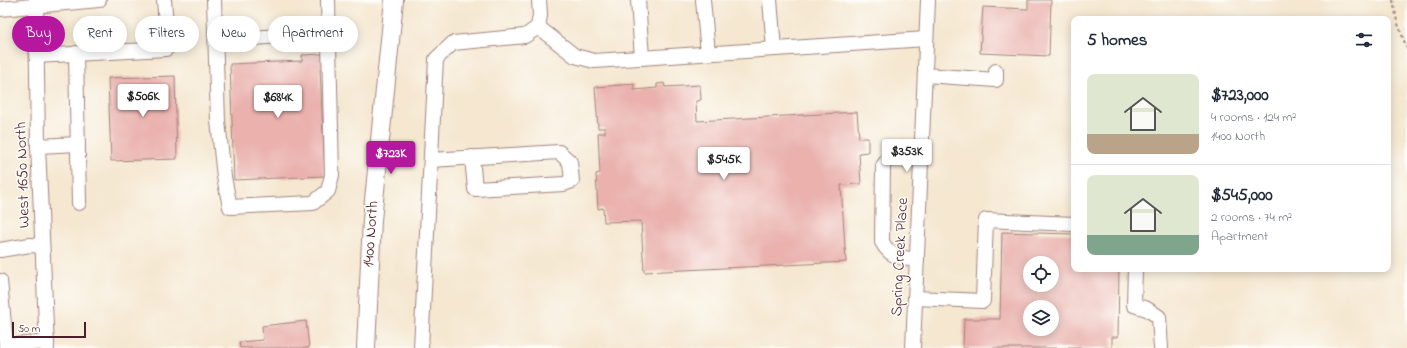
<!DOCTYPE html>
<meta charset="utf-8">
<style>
:root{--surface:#fff;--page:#f6f6f7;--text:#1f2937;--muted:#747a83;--line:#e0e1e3;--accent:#b5179e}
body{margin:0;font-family:"Indie Flower",sans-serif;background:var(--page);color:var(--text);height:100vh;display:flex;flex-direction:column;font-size:15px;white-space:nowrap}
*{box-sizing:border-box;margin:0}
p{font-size:13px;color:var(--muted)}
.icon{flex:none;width:22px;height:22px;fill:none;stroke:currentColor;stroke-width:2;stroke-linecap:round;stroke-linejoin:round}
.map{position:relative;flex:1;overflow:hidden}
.side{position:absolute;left:1071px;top:16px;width:320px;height:256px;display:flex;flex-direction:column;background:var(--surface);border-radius:8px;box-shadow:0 2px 10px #0003}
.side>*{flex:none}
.guide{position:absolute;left:12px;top:16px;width:380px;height:36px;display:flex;gap:8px}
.fabs{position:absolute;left:1023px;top:256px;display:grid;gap:8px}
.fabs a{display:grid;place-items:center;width:36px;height:36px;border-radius:50%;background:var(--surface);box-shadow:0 2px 10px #0003;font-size:20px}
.scale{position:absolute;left:12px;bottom:10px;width:74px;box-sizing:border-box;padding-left:4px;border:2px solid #4a1f2b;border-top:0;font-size:11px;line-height:14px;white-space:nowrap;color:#4a1f2b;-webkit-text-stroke:3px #fdfcf7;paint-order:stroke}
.price{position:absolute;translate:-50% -34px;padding:0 9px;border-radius:4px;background:#fff;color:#222;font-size:13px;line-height:26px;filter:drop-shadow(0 1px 2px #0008)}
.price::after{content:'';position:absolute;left:50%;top:24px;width:12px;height:9px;margin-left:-6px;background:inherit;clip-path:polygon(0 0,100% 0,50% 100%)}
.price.current{background:var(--accent);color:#fff}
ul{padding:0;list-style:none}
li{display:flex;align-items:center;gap:12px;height:100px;padding:0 16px}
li+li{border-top:1px solid var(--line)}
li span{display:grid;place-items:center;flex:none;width:112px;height:80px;border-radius:8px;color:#555}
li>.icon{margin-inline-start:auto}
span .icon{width:48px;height:48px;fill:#fffc;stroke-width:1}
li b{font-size:17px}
h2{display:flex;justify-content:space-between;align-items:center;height:48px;padding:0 16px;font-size:17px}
.chip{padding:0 14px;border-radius:18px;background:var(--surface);box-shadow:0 2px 10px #0003;font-size:14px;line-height:36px}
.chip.current{background:var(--accent);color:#fff}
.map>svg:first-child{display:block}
.building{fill:#eab1ad;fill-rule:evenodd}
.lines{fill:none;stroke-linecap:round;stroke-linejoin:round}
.minor-casing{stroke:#a0837e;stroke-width:16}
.major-casing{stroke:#a0837e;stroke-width:20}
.path{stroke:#a0837e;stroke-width:2;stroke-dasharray:3 3;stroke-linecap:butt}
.minor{stroke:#fff;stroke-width:14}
.major{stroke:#fff;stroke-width:18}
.labels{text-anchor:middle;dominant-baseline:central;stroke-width:3;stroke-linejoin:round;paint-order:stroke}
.street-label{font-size:16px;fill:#4a1f2b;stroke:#fdfcf7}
</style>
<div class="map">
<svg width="1407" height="348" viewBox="0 0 1407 348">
<rect width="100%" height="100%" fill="#fdfcf7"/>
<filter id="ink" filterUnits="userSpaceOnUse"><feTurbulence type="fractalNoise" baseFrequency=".025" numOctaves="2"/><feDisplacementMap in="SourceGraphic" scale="8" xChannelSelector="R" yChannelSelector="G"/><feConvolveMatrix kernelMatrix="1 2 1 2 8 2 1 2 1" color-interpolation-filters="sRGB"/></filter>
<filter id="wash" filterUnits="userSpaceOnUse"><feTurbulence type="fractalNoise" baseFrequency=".012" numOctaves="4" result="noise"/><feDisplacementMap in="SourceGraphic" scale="16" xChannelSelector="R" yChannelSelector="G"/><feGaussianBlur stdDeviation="0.9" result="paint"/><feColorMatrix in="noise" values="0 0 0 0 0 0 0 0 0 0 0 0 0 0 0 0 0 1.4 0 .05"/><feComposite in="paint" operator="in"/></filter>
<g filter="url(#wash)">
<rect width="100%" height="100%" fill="#f5e7d0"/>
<g id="blocks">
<g class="building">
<path d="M1028 0H1051L1049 56 980 53 983 7 1028 9Z"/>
<path d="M324 54 325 69H320L325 176 234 180 230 64 302 61V55Z"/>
<path d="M175 76 177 159 111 161 108 78Z"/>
<path d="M664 83 665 87 700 85 701 100 696 101 697 121 857 112 859 138H868V152L859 153 861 184 841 185 846 262 644 272 641 221 604 222 603 208 598 209 596 174 600 173 598 133H605V128H598L595 87 634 84V90L657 88V84Z"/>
<path d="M1002 232 1074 234V269H1119L1118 337H1112V348H963L964 319H1000ZM1030 263H1052V285H1030ZM1030 307H1052V329H1030Z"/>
<path d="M306 321 309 348H240L239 342 263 340 262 326Z"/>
</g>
</g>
</g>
<g filter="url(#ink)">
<use href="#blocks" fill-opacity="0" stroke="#a0837e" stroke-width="1"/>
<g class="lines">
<defs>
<g id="minor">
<path d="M36 0 38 146 47 348"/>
<path d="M214 0 218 121 224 177 230 207 313 203 328 191 332 175 328 0"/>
<path d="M638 0 642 58"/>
<path d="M703 0 708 53"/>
<path d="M770 0 774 49"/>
<path d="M0 9 99 0"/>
<path d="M538 27 575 56 594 61 926 39"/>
<path d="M216 41 329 32"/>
<path d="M76 53 79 203"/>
<path d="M36 56 166 49 168 47 164 0"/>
<path d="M925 75 996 80V71"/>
<path d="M38 146 78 144"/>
<path d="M431 160 559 152 570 162 572 181 564 184 475 189 472 157"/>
<path d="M0 250 30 245 42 246"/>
<path d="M917 260C899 257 891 258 882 242L883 166C893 149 903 153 921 152"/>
<path d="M1135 269 1134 305 1147 309 1159 317 1161 348"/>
<path d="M0 281 6 346 47 342"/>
<path d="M915 298 983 301 986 220 1074 224"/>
<path d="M421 348 436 59 453 43 525 36 538 27 540 15 539 0"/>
<path d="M913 348 928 0"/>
</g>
<path id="major" d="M366 348 372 220 394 0"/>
</defs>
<use href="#minor" class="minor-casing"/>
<use href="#major" class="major-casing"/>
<path class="path" d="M1393 0 1397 21 1407 49"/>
<use href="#minor" class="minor"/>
<use href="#major" class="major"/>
</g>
</g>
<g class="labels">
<g class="street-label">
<text transform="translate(23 175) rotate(-92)">West 1650 North</text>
<text transform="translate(371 234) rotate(-86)">1400 North</text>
<text transform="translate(900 257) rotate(-87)">Spring Creek Place</text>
</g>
</g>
</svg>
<div class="fabs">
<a><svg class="icon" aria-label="locate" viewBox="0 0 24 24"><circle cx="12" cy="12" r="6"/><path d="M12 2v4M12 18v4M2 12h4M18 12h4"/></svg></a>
<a><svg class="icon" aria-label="layers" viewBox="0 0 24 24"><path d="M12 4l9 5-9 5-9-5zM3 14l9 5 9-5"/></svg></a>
</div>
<div class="scale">50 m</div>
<b class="price" style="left:143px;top:118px">$506K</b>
<b class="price" style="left:278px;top:119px">$684K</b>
<b class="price" style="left:907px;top:173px">$353K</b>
<b class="price current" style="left:391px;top:175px">$723K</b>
<b class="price" style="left:724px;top:181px">$545K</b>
<div class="guide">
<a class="chip current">Buy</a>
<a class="chip">Rent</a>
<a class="chip">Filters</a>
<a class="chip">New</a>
<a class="chip">Apartment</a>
</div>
<section class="side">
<h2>5 homes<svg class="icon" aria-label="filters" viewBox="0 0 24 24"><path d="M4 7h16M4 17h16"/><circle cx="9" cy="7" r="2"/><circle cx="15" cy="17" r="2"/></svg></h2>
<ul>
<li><span style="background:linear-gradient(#dfe7d0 75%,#b9a48a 0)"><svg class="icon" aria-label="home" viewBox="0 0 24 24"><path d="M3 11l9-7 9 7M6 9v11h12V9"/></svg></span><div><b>$723,000</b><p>4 rooms · 124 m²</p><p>1400 North</p></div></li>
<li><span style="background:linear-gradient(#dfe7d0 75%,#7fa58c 0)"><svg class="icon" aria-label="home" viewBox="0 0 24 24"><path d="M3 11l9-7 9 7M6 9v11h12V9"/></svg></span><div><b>$545,000</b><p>2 rooms · 74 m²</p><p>Apartment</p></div></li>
</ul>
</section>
</div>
